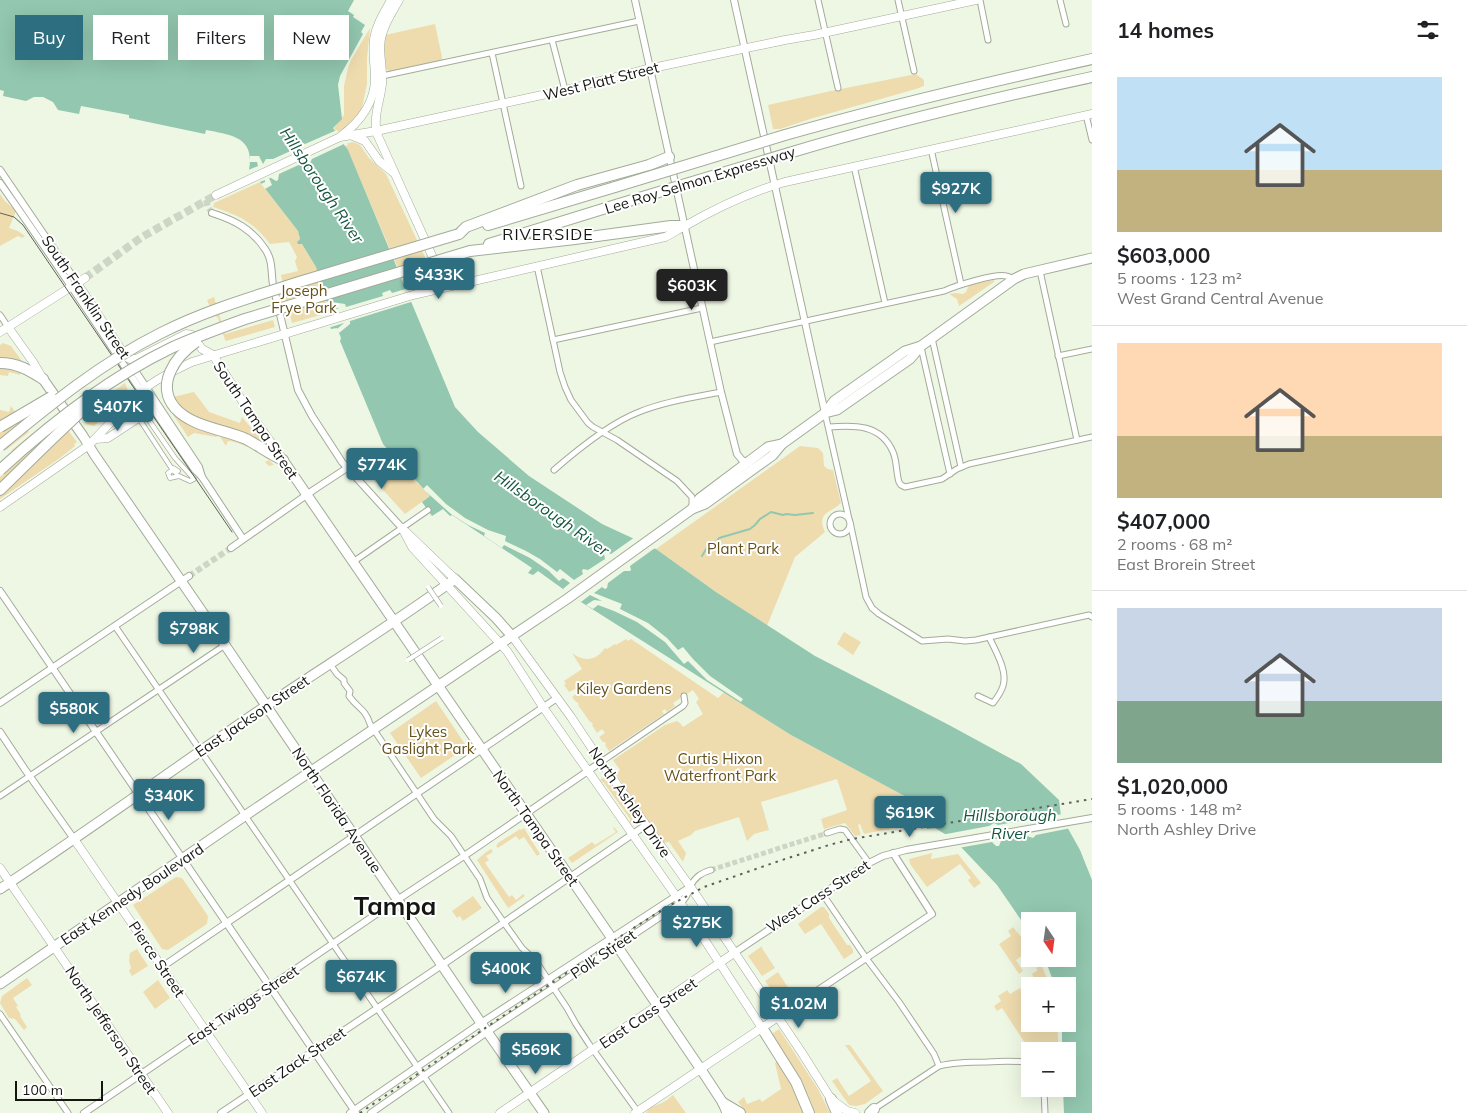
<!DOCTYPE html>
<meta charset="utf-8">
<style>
:root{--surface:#fff;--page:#f6f6f6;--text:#202124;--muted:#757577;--line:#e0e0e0;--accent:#2d6e81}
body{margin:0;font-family:Mulish,sans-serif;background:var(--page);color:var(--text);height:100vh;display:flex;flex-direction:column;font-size:19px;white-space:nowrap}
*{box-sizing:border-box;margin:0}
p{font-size:16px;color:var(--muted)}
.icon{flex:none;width:28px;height:28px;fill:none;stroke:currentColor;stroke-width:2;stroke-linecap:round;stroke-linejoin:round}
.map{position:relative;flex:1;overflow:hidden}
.side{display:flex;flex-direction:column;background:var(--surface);width:375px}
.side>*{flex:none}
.guide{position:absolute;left:15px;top:15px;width:475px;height:45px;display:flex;gap:10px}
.needle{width:32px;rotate:167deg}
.controls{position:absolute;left:1021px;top:912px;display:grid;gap:10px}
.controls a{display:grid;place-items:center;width:55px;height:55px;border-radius:0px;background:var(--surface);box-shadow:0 5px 20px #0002;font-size:25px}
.scale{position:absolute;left:15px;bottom:12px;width:88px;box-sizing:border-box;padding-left:5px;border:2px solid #141711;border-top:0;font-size:14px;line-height:18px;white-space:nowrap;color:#141711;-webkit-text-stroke:4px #fff;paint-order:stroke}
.price{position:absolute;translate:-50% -42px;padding:0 11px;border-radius:5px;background:var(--accent);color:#fff;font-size:16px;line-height:32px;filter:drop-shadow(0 1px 2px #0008)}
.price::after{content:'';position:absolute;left:50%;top:30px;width:15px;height:11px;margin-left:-8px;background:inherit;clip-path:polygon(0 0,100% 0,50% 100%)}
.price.on{background:#222;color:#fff}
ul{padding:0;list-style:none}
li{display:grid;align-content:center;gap:10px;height:265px;padding:0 25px}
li+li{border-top:1px solid var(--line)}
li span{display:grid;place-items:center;height:155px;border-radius:0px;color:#555}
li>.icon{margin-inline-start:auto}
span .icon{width:90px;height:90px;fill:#fffc;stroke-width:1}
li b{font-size:21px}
h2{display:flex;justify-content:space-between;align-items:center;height:60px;padding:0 25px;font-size:21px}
.tag{padding:0 18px;border-radius:0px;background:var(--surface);box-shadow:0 5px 20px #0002;font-size:18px;line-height:45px}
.tag.on{background:var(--accent);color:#fff}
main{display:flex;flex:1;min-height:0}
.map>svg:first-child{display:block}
.green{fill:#eedcaf}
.water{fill:#93c7af}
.pier{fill:#eef7e4}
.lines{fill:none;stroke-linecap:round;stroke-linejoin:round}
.stream{stroke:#93c7af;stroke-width:2}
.minor-tunnel{stroke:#cdd5c4;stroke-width:5;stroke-dasharray:5 2.5;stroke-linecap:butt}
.tertiary-tunnel{stroke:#cdd5c4;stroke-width:6;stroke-dasharray:6 3;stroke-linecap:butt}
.secondary-tunnel{stroke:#cdd5c4;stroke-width:8;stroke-dasharray:8 4;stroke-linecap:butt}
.pedestrian-casing{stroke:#a3ab99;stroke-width:5.5}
.minor-casing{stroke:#a3ab99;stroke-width:7}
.tertiary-casing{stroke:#a3ab99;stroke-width:8}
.secondary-casing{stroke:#a3ab99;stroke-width:9}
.primary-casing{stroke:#a3ab99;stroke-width:11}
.motorway-casing{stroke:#a3ab99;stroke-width:12}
.pedestrian{stroke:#fff;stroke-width:4}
.minor{stroke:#fff;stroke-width:5}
.tertiary{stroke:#fff;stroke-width:6}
.secondary{stroke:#fff;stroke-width:8}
.primary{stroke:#fff;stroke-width:9}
.motorway{stroke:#fff;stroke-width:10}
.tram{stroke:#5d6257;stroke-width:1}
.rail{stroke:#5d6257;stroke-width:2;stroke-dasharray:2.5 5;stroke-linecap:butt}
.pedestrian-bridge-casing{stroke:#a3ab99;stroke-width:5.5;stroke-linecap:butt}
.motorway-bridge-casing{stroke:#a3ab99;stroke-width:12;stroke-linecap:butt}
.pedestrian-bridge{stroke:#fff;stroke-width:4}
.motorway-bridge{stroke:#fff;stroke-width:10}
.labels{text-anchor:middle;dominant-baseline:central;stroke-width:4;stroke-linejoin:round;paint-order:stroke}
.street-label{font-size:15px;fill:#141711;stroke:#fff}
.park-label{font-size:15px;fill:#65521a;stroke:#fff}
.water-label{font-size:16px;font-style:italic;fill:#14563e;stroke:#fff}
.neighbourhood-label{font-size:16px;letter-spacing:1px;fill:#141711;stroke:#fff}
.town-label{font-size:25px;font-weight:bold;fill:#141711;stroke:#fff}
</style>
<main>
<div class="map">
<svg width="1092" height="1113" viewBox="0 0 1092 1113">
<rect width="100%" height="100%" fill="#eef7e4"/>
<g class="green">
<path d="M435 24 443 62 392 73 386 69 384 54 385 35Z"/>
<path d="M370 28 367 59V84L359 122 337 138 334 128 344 115V86L348 68 351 60Z"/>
<path d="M916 74 924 80V86L916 89 810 119 780 129H773L768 105 831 91Z"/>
<path d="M353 142 360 145 369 158 386 174 425 257 427 271 423 280 418 285 407 289 345 144Z"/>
<path d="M260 182 298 231 300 239 297 242 302 244 316 267 326 307 324 314 292 323 286 300 281 275 298 271 295 261 297 257 289 242 270 244C252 221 240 216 213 207L214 203Z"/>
<path d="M0 194 5 201 16 211 9 228 18 231 25 236 22 238 18 236 0 246Z"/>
<path d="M994 280V282L959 306 957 299 949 294 956 293 963 294 966 292 969 285Z"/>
<path d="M214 297 225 334 273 320 275 327 226 341 225 340 218 318 212 312 207 300Z"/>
<path d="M3 343 11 346 22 361 20 375 9 372 8 376 0 375V345Z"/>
<path d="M125 383 129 393 94 426 86 424 80 415Z"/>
<path d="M194 392 209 412 240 423 242 417 271 451 242 434 171 407 240 439 270 457 269 460 274 465 269 466 265 462 269 460C256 451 244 443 228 441L226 446 219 435 216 437 194 433 188 437 164 401 173 397Z"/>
<path d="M11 406 29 432 6 450 0 444V410L9 412Z"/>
<path d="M61 421 77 442 74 444 75 446 60 458 0 499V477L9 468 12 450 47 422 56 425Z"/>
<path d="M800 446 818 448 823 453 824 466 828 469 833 470 841 503C831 513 816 512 825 532L795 557 767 626 716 592 656 549Z"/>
<path d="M389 452 430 496 405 514 364 469Z"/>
<path d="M844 632 861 642 853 655 837 644Z"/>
<path d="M626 639 628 641 631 639 718 698 724 692 791 735 912 800C920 806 924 811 927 821L864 834 860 824 858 825 861 835 855 836 845 823 824 829 821 819 847 810 837 779 761 802 769 830 754 834 747 841 739 817 695 831 691 835 678 841 686 853 683 862 669 842 663 843 616 774 620 770 613 760 665 725 677 721 680 723 683 727 703 714 696 702 699 699 693 690 673 703 675 706 667 712 665 709 662 711 664 714 609 751 605 745 606 744 605 742H603L599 737 605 733 602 729 597 733 592 725 593 724 591 722H590L578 705 579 704 577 702H576L572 697 577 693 575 689 569 692 564 685 566 684 564 681 582 669 572 653C584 662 596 661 605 648L607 649 615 644 616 645Z"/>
<path d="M436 701 467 747 421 778 390 733Z"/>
<path d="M605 776 635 820 630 823V819L604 783 600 780Z"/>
<path d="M614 827 618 832 572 863 568 858 592 842 595 845 616 832 613 828Z"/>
<path d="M524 828 540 854 537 856 524 837 519 840 516 836 498 848 496 846 498 843 520 829 521 830Z"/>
<path d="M491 849 493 852 486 856 489 860 485 863 509 897 512 895 516 900 523 894 525 896 508 908 477 860C482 856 485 852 491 849Z"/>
<path d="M932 853 931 859 958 854 981 883 974 888 968 880 971 878 960 864 927 887 910 864 909 859Z"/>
<path d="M176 877 182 878 208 916 207 924 168 950 162 949 133 905Z"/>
<path d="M473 896 482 908 463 921 460 916 457 918 452 911Z"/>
<path d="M821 907H824L829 914V918L847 945H850L853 950V953L844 959 821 924 805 934 798 924Z"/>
<path d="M1013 927 1030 948V959L1039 960 1031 965 1024 954 1016 960 1023 971 1019 974 999 944 1011 936 1008 931Z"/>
<path d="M762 946V948L775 968 762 976 748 956Z"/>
<path d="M137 949 148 966 132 976 129 971 131 968 129 961 130 953Z"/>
<path d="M1041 964 1050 986H1030V1000L1025 1004 1029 1026 1037 1032 1041 1028V1024H1057L1059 1051H1024L1027 1046 1002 1008 997 1011 994 1006 1001 1001 998 996 1007 990 1010 994 1020 988 1023 991 1036 982 1032 974 1038 970 1036 968Z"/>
<path d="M778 972 791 992H794L780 1001 765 981Z"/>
<path d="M27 978 32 985 13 998 18 1006 16 1007 21 1015 20 1016 27 1027 24 1030 15 1019 9 1018 0 1003 2 996Z"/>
<path d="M158 980 170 998 155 1009 143 992Z"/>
<path d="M779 1029 818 1089 830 1113H815C806 1084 787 1059 770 1035Z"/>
<path d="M845 1045H850L883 1091 865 1104 856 1106 849 1105 832 1081 837 1078 849 1096 871 1081Z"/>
<path d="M779 1060 794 1084 806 1113H746L742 1110 743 1108 738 1102 744 1097 747 1104 760 1099 762 1102 781 1089 775 1063Z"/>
<path d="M673 1095 686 1113H646C650 1106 652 1107 659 1104 664 1103 669 1098 673 1095Z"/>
</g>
<path class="water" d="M0 0H354L348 11 354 15 353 17 365 25 361 32 363 34 340 76 338 85 342 119 333 128 348 150 455 407 478 432 529 476 602 524 656 549 716 592 815 656 949 725 1021 764 1059 800 1061 816 1080 850 1092 880V1113H1064L1063 1089H1068V1051H1062V1024H1068V986H1055L1045 959H1068V921H1030V933L997 885 961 847 953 839 935 828 927 829C925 813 926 810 912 800L791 735 581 602 538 571 533 575 528 573 532 568 452 515 450 516 443 509 432 516 422 502 430 496 383 444 340 341 341 338 337 328 331 329 324 314 326 307 316 267 302 244H298L297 242 300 239 298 231 260 182 249 170C255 137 232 135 206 130L205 134 129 118V115L81 106 79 114 58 110 53 102 43 97H34L26 101 3 96 4 91 0 90Z"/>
<g class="pier">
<path d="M337 130 348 145 345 146 344 144 312 159 310 163H303L279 174 278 180 276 181 271 178H269L272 185 265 189 261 184 265 182V180L257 183 246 171 258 166 257 162H250V156H259L263 164 266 159H273L297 148V142L299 141 305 144Z"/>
<path d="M409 288 414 301 350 321V324L339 333 337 329 344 323 328 328 321 314 339 308 326 306 325 301 345 304 346 307 383 296 382 293 390 290 392 293Z"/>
<path d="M427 485 446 504 465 518 488 530 506 536 505 541 526 551 540 559 557 572 560 569 574 580 583 574 582 571 583 569 588 570 605 559 604 554 606 552 611 554 635 537 655 548 630 566 631 570 630 571H624L608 583 607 588 605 589 602 587 594 593 622 604 620 609 648 623 667 638 678 650 683 647 693 659 710 676 743 699 741 702 707 680 688 661 684 664 665 642 637 622 614 611 598 605 593 609 586 605 594 600 602 601 590 595 581 602 578 600 576 601 563 591 564 590 563 589 570 583 563 578 559 581 549 571 530 558 504 545 502 548 484 536 485 533 468 525 451 514 423 489Z"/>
<path d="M1029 814 1033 819 1063 814 1071 828 1036 835 1033 838 1027 836 1001 841 999 846H996L992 842 958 848 951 841 941 835 989 826 994 823 998 825 1025 820 1026 816Z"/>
</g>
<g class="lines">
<path class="stream" d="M702 556 708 546 716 542 719 538 750 529 755 525 760 519 771 512 783 515 786 514 795 515 813 513"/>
<path class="minor-tunnel" d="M711 870 827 833"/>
<g class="tertiary-tunnel">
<path d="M206 200 208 207 212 213"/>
<path d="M189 576 231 548"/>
</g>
<path class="secondary-tunnel" d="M85 278 142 237 216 195"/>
<defs>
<path id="pedestrian" d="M146 416 175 458 194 479 190 481 179 476 170 478 168 473 173 470 176 473 178 471 173 468 172 469 140 420Z"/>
<g id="minor">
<path d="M818 0 838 88"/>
<path d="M898 0 914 71"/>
<path d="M980 0 988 40"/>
<path d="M1060 0 1066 24"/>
<path d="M552 40 565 90"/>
<path d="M492 53 521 186"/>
<path d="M382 76 639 21"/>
<path d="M1086 115 1092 140"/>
<path d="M931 149 961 284"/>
<path d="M854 166 885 303"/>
<path d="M537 266 560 372 565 387 571 400 588 423 593 427 617 440 677 481 692 497V506"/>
<path d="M1040 271 1077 440"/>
<path d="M0 315 8 327"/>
<path d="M932 338 961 467"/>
<path d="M553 340 702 308"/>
<path d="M710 342 944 291C955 286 996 273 1006 276 1009 276 1011 278 1014 279"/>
<path d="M921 347 950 474"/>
<path d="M1058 356 1092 349"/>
<path d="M825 413 849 519"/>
<path d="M829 427C854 425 881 424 893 452 897 461 896 472 899 482L901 485 905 487 942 479 957 469 969 464 1092 437"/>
<path d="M554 470C577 450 610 423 639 412 663 402 695 397 721 392"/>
<circle cx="840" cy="524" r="10"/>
<path d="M850 522 866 597 872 608 879 614 922 641 948 639 965 641 976 640 1089 615 1092 617"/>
<path d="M353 562 428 510"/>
<path d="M115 626 449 1113"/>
<path d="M330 664 337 674 344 680V683L350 691 349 696C358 709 365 708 370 724L434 819 451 836 480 879 487 898 500 917 522 948 535 960 567 1008 576 1024 589 1044 638 1112"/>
<path d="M978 696 993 703C997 698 1001 692 1003 686 1008 671 995 650 989 637"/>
<path d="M601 762 683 706 685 703 684 696"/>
<path d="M0 796 225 645"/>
<path d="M827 833 840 829 845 830 869 863"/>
<path d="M690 887C695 877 701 873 711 870"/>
<path d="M822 893 866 958 899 1002 934 1054 939 1066"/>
<path d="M0 1014 68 1113"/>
<path d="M1044 1089 1045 1113"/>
<path d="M874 1109 939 1066C955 1062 971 1062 987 1062 1001 1061 1016 1060 1030 1063"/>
</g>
<g id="tertiary">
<path d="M635 0 721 392 737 454 742 460 750 463"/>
<path d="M734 0 825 413"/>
<path d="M0 170 77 283"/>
<path d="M0 183C67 277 129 375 195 470L202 477"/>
<path d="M212 213C234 220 252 229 265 249 273 260 271 273 273 285 281 320 290 355 298 390L312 416 342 462 402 528"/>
<path d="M132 366 199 467 202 477 243 539"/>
<path d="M231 548 315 489 347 468"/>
<path d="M0 591 356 1113"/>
<path d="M0 703 189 576"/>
<path d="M0 732 24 768 74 839"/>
<path d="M734 953 869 863 883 856 906 850 1092 818"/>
<path d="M162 967 557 698"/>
<path d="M778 1017 932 914 893 853"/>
<path d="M84 1113 397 900 470 852 601 762"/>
<path d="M221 1113 442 965 646 825"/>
<path d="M350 1113 481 1023 690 887"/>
<path d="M371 1113 487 1032 681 903 686 896 690 887"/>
</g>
<g id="secondary">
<path d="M399 0C391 14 381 29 380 46 380 59 383 71 382 84 380 102 373 116 377 134L434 260C437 274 432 285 419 292"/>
<path d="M341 136C360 122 375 102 375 78 375 65 372 52 374 39 376 25 384 13 391 0"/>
<path d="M353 136 365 141 379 161 393 172"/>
<path d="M216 195 340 137 376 131 565 90 643 70 785 40 814 35 976 0"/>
<path d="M77 283 126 357 130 359H136L186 334 192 335 202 349 213 355 246 407 282 458"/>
<path d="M8 327 33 362 43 379"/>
<path d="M0 332 85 278"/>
<path d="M96 439 108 438 152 409"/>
<path d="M0 507 89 445 138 394C154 380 173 371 192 362L413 295 665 237C672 234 678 229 685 226 716 208 750 192 785 182L1092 114"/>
<path d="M402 528 412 547 507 651 543 707 676 896 762 1028"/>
<path d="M406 532 455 579"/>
<path d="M512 636 571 717 601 762 694 892 802 1053 831 1099 847 1111 855 1113"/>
<path d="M74 839 262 1113"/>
<path d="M0 868 168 1113"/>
<path d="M500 1113 734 953"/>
<path d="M635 1113 778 1017"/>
</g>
<g id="primary">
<path d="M43 379 83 436 94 454 225 645 481 1023 544 1113"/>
<path d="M825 413 837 410 910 359 921 346 1014 279 1024 274 1092 258"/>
<path d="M283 460 611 937 700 1068 723 1103 727 1113"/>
<path d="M692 509 700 498 768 447 782 444"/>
<path d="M0 889C89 830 175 768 263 708 327 665 393 624 455 579L496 618 512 636"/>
<path d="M0 984 246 815 567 599 692 509 705 504 773 455 782 444 825 413 834 401 905 351 921 346"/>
</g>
<g id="motorway">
<path d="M785 135C886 106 989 82 1092 59"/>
<path d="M789 153C889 123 990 99 1092 77"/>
<path d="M488 225 615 187"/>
<path d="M459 234 466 227 577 185 649 165 669 157"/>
<path d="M489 244 619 204"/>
<path d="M470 251 575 239 671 226H684"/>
<path d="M0 363C17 363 29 370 43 379"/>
<path d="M175 408C192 427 223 429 246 439 259 446 270 454 283 460"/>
<path d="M0 490 47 444"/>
<path d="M762 1028 796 1082 809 1113"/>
<path d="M831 1099 837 1113"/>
<path d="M723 1103 740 1113"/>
<path d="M870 1113 874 1109"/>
</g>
</defs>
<use href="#pedestrian" class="pedestrian-casing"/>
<use href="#minor" class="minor-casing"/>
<use href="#tertiary" class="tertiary-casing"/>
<use href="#secondary" class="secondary-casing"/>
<use href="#primary" class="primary-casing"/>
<use href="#motorway" class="motorway-casing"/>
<use href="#pedestrian" class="pedestrian"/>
<use href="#minor" class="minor"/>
<use href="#tertiary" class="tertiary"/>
<use href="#secondary" class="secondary"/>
<use href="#primary" class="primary"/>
<use href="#motorway" class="motorway"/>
<path class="tram" d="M0 213 14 217 23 225 232 532"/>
<path class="rail" d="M360 1113 621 936 665 908 704 887 779 861 829 845 852 839 1092 799"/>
<defs>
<g id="pedestrian-bridge">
<path d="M428 587 441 606"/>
<path d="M408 660 442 638"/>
</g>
<g id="motorway-bridge">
<path d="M615 187 785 135"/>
<path d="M619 204 789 153"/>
<path d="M175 408C155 384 176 356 196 342"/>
<path d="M0 427 51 397"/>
<path d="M47 444 88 405"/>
<path d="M0 446C51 404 101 363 161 333 204 311 252 297 299 282 352 266 405 250 459 234"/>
<path d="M0 470C50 424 109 378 171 348 195 337 220 328 245 319L470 251"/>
</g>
</defs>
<use href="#pedestrian-bridge" class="pedestrian-bridge-casing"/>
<use href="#motorway-bridge" class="motorway-bridge-casing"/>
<use href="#pedestrian-bridge" class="pedestrian-bridge"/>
<use href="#motorway-bridge" class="motorway-bridge"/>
</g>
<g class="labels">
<g class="street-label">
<text transform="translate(601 81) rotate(-14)">West Platt Street</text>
<text transform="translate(700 180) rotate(-17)">Lee Roy Selmon Expressway</text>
<text transform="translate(86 297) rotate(56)">South Franklin Street</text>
<text transform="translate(256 420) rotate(56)">South Tampa Street</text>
<text transform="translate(252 716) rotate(-34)">East Jackson Street</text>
<text transform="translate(630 802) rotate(55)">North Ashley Drive</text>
<text transform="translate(337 810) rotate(56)">North Florida Avenue</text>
<text transform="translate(536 828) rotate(55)">North Tampa Street</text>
<text transform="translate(132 894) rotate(-34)">East Kennedy Boulevard</text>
<text transform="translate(818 896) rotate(-33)">West Cass Street</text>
<text transform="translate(603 954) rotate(-34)">Polk Street</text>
<text transform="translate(157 959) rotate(56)">Pierce Street</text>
<text transform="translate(243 1005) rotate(-34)">East Twiggs Street</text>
<text transform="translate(648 1013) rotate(-34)">East Cass Street</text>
<text transform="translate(111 1030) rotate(56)">North Jefferson Street</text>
<text transform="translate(297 1062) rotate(-34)">East Zack Street</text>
</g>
<g class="park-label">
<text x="304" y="290">Joseph<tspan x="304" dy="17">Frye Park</tspan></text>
<text x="743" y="548">Plant Park</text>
<text x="624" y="688">Kiley Gardens</text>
<text x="428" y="731">Lykes<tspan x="428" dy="17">Gaslight Park</tspan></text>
<text x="720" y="758">Curtis Hixon<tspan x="720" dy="17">Waterfront Park</tspan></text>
</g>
<g class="water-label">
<text transform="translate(322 185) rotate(56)">Hillsborough River</text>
<text transform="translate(552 513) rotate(35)">Hillsborough River</text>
<text x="1010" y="815">Hillsborough<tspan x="1010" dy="18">River</tspan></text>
</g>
<g class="neighbourhood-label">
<text x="548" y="234">RIVERSIDE</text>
</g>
<g class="town-label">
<text x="395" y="905">Tampa</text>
</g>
</g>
</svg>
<div class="controls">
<a><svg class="needle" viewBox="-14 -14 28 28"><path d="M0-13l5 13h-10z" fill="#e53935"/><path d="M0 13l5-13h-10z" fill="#757577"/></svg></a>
<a>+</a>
<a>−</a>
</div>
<div class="scale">100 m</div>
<b class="price" style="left:956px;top:214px">$927K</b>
<b class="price" style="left:439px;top:300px">$433K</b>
<b class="price on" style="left:692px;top:311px">$603K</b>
<b class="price" style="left:118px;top:432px">$407K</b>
<b class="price" style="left:382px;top:490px">$774K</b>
<b class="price" style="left:194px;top:654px">$798K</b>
<b class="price" style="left:74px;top:734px">$580K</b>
<b class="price" style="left:169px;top:821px">$340K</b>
<b class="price" style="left:910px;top:838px">$619K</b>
<b class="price" style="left:697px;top:948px">$275K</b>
<b class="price" style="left:506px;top:994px">$400K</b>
<b class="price" style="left:361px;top:1002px">$674K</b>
<b class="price" style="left:799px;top:1029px">$1.02M</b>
<b class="price" style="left:536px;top:1075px">$569K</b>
<div class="guide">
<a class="tag on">Buy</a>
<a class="tag">Rent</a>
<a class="tag">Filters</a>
<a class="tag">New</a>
</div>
</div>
<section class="side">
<h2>14 homes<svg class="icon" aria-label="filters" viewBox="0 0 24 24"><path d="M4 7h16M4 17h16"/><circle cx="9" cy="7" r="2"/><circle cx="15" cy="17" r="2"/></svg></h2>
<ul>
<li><span style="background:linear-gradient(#bfe0f5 60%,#c2b280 0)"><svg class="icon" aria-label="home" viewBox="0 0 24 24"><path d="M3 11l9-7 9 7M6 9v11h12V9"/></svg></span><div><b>$603,000</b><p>5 rooms · 123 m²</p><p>West Grand Central Avenue</p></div></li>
<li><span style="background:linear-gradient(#ffd9b3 60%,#c2b280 0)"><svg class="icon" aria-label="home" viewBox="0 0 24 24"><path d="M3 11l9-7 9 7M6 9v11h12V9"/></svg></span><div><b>$407,000</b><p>2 rooms · 68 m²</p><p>East Brorein Street</p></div></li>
<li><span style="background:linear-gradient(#c9d6e8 60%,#7fa58c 0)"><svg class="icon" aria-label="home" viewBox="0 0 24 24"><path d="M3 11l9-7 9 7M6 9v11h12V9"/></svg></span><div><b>$1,020,000</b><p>5 rooms · 148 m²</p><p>North Ashley Drive</p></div></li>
</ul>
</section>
</main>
